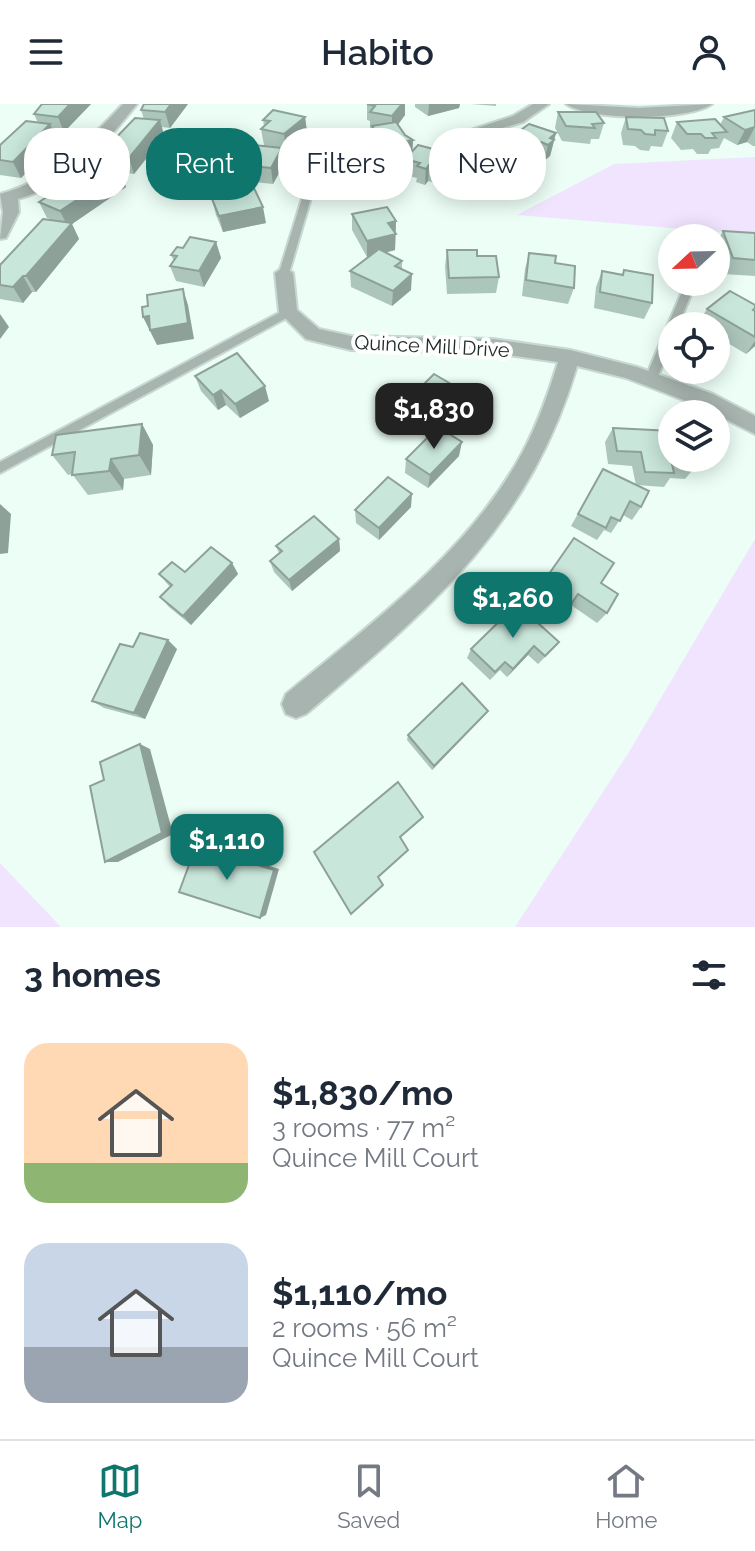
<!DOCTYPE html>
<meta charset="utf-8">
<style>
:root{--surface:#fff;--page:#f6f6f7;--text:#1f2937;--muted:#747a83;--line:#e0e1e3;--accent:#0f766e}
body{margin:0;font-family:Raleway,sans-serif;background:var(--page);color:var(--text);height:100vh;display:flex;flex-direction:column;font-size:30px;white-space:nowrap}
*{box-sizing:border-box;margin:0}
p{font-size:26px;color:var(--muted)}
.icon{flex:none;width:44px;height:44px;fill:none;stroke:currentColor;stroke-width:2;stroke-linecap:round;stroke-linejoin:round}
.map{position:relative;height:823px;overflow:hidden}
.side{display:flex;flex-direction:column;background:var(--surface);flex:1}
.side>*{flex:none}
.top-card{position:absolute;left:24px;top:24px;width:708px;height:72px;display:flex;gap:16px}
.needle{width:52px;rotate:248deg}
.buttons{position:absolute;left:658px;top:120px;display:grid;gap:16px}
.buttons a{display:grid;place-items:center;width:72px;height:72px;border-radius:50%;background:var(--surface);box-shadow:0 4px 20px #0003;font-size:40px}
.price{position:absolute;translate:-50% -68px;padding:0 18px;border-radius:16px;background:var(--accent);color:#fff;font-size:26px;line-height:52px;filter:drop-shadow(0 2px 4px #0008)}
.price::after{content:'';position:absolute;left:50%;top:48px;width:24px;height:18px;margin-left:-12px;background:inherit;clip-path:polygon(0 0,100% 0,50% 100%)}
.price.active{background:#222;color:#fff}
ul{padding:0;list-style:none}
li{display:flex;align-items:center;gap:24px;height:200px;padding:0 24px}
li span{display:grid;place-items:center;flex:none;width:224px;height:160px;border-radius:24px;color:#555}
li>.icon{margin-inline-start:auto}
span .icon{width:96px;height:96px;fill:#fffc;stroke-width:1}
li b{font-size:34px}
h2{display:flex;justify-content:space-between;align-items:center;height:96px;padding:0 24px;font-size:34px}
.pill{padding:0 28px;border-radius:32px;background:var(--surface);box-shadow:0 4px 20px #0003;font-size:28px;line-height:72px}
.pill.active{background:var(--accent);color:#fff}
header{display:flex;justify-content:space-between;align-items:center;height:104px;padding:0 24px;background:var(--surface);font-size:36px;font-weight:600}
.menu{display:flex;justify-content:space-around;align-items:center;height:112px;border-top:2px solid var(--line);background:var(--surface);font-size:22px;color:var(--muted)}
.menu a{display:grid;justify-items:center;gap:4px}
.menu .active{color:var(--accent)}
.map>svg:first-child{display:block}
.green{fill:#f1e4fe}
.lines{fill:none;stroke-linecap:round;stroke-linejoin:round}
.lane-casing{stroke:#c7d8d1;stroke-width:4}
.street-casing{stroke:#c7d8d1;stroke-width:4}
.lane{fill:#a8b4af;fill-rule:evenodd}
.street{fill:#a8b4af;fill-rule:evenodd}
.wall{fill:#adc6bb}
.shaded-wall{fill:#8da199}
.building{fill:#c9e6da;stroke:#8da199;stroke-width:2}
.labels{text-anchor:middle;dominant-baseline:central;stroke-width:8;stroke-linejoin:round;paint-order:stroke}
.street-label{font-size:20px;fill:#212d28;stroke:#fff}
</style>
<header><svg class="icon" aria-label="menu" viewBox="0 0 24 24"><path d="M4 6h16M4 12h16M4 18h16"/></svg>Habito<svg class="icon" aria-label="person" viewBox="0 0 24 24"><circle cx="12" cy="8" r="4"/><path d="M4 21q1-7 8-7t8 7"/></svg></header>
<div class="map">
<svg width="755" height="823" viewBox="0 0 755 823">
<rect width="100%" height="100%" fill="#ecfef6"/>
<g class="green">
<path d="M755 53V131L517 111 614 60Z"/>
<path d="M755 435V823H515L629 648Z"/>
<path d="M0 759 61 823H0Z"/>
</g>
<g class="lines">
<defs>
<g id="lane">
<path d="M321 43 325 46 289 169 288 171H280L279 169 317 46Z"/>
<path d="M686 178H696L678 222H672V238L657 275 655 278H647L645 275Z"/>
<path d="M288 204 292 205V211L0 369V358Z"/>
</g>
<g id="street">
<path d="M123 0H137C106 39 67 82 18 95L19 108 6 134 0 135 3 108 0 90C53 76 86 39 123 0Z"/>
<path d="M533 0H549L523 18 454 38 447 34 513 12Z"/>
<path d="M566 0 639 4 712 0C689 17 589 17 566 0Z"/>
<path d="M284 163 293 169 297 206 319 225 351 232 493 235 570 246 637 263 713 290 755 312V330L699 302 626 274 577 262C529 424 429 505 306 610L296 614 286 610 282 600 286 590C368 522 461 454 516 360 535 328 547 294 558 258L493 249 351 246 306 235 279 208 275 169Z"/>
</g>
</defs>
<use href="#lane" class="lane-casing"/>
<use href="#street" class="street-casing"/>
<use href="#lane" class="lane"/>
<use href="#street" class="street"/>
</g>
<g class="wall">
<path d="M91 0 64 28 54 27 58 36 21 74 0 71V41L38 19 34 10Z"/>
<path d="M188 0 170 24 162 23 164 32 134 70 121 68 126 83 72 120 79 135 36 188H32L23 199 0 195V161L53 116 47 114 39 98 108 62 103 51 144 15 141 6Z"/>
<path d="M367 0 405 11 398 21 405 31 413 36 412 48 454 67 443 81 428 77 425 81 416 78 417 74 405 71V55L407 53 385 57 380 50 372 52 368 46V30H372V24H370V17L367 16Z"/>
<path d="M415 0H460L459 4 428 12 415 3Z"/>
<path d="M471 0H496V2Z"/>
<path d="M755 6V42H753L747 38 737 41 724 34 719 44 711 45 708 50H697L693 45 681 46 671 34 677 18 720 21 724 13Z"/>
<path d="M558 8 604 19 599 35H591L590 40 562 37 555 24Z"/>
<path d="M305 13 307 28 286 46 283 45 284 60 273 80 245 77 239 51 264 41 261 25 264 22 263 16Z"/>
<path d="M626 13 668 27 662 43 651 42 649 47 640 46 635 42 623 41 621 29Z"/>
<path d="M556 29 550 52 544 57 537 54 530 60 509 51 515 59 512 75 505 76 504 82 494 84 491 79 475 81 466 68 468 52 489 48V46L507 49 510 34Z"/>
<path d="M212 95 266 119 223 128 216 111Z"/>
<path d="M352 110 396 117 395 146 385 149 402 157V165L411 186 392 202 351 183 350 167 370 152 367 153 352 126Z"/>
<path d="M723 127 755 129V172L723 170 716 149V139Z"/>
<path d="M216 138 221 154 204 183 176 177 170 162 174 157 171 151 183 144Z"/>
<path d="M447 146 477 152 499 173 496 189 447 190 445 162Z"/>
<path d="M529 149 574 184 568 200 522 192 525 165Z"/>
<path d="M624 166 652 199 644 215 594 204 596 183 602 167 622 170Z"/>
<path d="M707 205 755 207V242L746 250 716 232V222H699L697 221Z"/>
<path d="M195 272 269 297 240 314 226 301 218 306 201 287Z"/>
<path d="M421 283 485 300 482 315 469 328 419 297Z"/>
<path d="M142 320 153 341 151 371 124 375 123 386 88 391 72 370 68 371 52 351Z"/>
<path d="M613 324 696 362 685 375 670 374 664 383 636 381 641 403 632 416 623 411 611 429 604 426 597 436 571 422 603 365 636 381 632 362 608 360 605 338Z"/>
<path d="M459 352 428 384 405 369 406 355Z"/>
<path d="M411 403 379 436 356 419 355 406Z"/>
<path d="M339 435 340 447 292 487 274 468 270 457 279 449 276 442Z"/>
<path d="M232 459 238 470 191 521 169 503 160 493 170 483 159 470 185 468Z"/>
<path d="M601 479 607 509 597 519 571 501 562 512 534 493 540 483Z"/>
<path d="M517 500 552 546 538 560 528 551 507 573 500 566 490 576 467 554 471 545Z"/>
<path d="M133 543 177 545 145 615 104 604 92 597Z"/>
<path d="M488 607 432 666 407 636 408 631Z"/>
</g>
<g class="shaded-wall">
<path d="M70 0H91L64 28 58 13Z"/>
<path d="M171 0H188L170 24 165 8Z"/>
<path d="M402 0H405V11L392 28V12Z"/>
<path d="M429 0H460L459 4 428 12Z"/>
<path d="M305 13 307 28 286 46 284 30Z"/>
<path d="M160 16 164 32 134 70 129 54Z"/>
<path d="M50 20 58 36 21 74 13 58Z"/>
<path d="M755 23 747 38 737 41 745 26Z"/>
<path d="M556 29 550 52 544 57 550 34Z"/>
<path d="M380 34V50L372 52V36Z"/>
<path d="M413 36 412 52 385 57V41Z"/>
<path d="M541 38 537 54 530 60 534 44Z"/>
<path d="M282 44 284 60 273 80 271 64Z"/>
<path d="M456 51 454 67 443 81 444 65Z"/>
<path d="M515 59 512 75 505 76 504 82 494 84 497 68 503 61Z"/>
<path d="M429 61 428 77 425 81 426 65Z"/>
<path d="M493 63 491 79 475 81 477 65Z"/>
<path d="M120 67 126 83 72 120 79 135 36 188 26 172 68 123 60 107Z"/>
<path d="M263 103 266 119 223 128 219 112Z"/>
<path d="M396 117 395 146 367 153V137L388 119Z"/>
<path d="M216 138 221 154 204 183 199 167Z"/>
<path d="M412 170 411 186 392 202 393 187Z"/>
<path d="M23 172 32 188 23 199 13 183Z"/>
<path d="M183 185 188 201 194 235 157 241 143 213 149 212Z"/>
<path d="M0 210 9 223 0 235Z"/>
<path d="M755 237V242L746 250Z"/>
<path d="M265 282 269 297 240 314 235 300Z"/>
<path d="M221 286 226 301 218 306 213 291Z"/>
<path d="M485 300 482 315 469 328 472 314Z"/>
<path d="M142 320 153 341 151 371 139 351Z"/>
<path d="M462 338 459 352 428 384 430 371Z"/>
<path d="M111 355 124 375 123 386 109 367Z"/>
<path d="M412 390 411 403 379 436V424Z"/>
<path d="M0 400 11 410 8 449 0 450Z"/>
<path d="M339 435 340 447 292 487 289 476Z"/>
<path d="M232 459 238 470 191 521 183 512Z"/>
<path d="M168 536 177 545 145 615 134 609Z"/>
<path d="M534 542 528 551 507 573 513 565Z"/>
<path d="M488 607 483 613 432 666 434 662Z"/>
<path d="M140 640 150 645 173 730 118 758H105Z"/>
<path d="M196 742H205L279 765 266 811 260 814Z"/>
</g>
<g class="building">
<path d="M42 0H70L58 13 34 10Z"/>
<path d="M144 0H171L165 8 141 6Z"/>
<path d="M367 0H402L392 12 370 8 375 2Z"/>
<path d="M273 6 305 13 284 30 261 25 270 17 263 16Z"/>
<path d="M755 6V23L745 26 724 13Z"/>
<path d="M558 8H596L604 19 592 20 595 24 566 22Z"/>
<path d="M626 13 664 14 668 27 655 26V31L645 30 641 26 628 25Z"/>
<path d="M135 14 160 16 129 54 103 51 107 43Z"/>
<path d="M715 15 727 28 712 29 716 34H705L701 30H687L677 18Z"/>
<path d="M26 17 50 20 13 58 0 56V41Z"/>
<path d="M396 18 405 31 413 36 385 41 380 34 372 36 368 30 377 29 372 22Z"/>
<path d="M529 20 556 29 550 34 554 36 548 41 541 38 534 44 510 34Z"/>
<path d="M246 40 282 44 271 64 242 61 247 52 239 51Z"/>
<path d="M418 41 456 51 444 65 429 61 426 65 417 62 420 59 405 55Z"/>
<path d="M503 44 515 59 503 61 507 66 497 68 493 63 477 65 468 52 491 48 489 46Z"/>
<path d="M100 59 120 67 60 107 39 98Z"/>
<path d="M253 82 263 103 219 112 212 95 230 92 228 88Z"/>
<path d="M387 103 396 117 388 119 396 130 367 137 352 110Z"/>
<path d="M43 115 72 119 26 172H23L13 183 0 181V161Z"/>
<path d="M723 127 755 129V156L733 154Z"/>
<path d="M190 133 216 138 199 167 170 162 177 152 171 151 177 143 183 144Z"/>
<path d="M379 145 402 157 395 162 412 170 393 187 350 167Z"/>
<path d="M447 146H477V152H496L499 173 449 174Z"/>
<path d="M529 149 556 152 555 159 575 162 574 184 526 176Z"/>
<path d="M624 166 653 171 652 199 600 188 602 167 623 171Z"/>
<path d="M183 185 188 219 150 226 149 212 143 213 142 203 148 202 147 191Z"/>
<path d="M730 187 755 201V204L753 206 755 207V233L707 205Z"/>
<path d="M237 249 265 282 235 300 221 286 213 291 195 272Z"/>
<path d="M434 270 485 300 472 314 421 283Z"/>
<path d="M142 320 139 351 111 355 109 367 72 371 75 348 52 351 56 331Z"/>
<path d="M438 323 462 338 430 371 406 355Z"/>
<path d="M613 324 672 327V354H694L696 362 672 360 674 369 645 368 641 348 617 347Z"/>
<path d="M603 365 649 387 641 403 630 397 620 417 611 413 606 424 578 410Z"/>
<path d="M388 373 412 390 379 424 355 406Z"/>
<path d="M314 412 339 435 289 476 270 457 282 447 276 442Z"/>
<path d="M574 434 614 459 601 479 618 490 607 509 578 490 570 502 540 483Z"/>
<path d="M211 443 232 459 183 512 160 493 172 481 159 470 172 458 185 468Z"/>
<path d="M517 500 559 538 545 552 534 542 513 565 505 558 495 568 471 545Z"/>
<path d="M140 529 168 536 134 609 92 597 120 540 133 543Z"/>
<path d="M462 579 488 607 434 662 408 631Z"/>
<path d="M140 640 162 729 105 758 90 682 104 676 100 658Z"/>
<path d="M398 678 423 713 400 733 408 746 378 773 383 781 351 810 314 748Z"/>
<path d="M196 742 274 766 260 814 179 788Z"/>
</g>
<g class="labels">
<g class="street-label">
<text transform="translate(432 242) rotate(3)">Quince Mill Drive</text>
</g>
</g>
</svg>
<div class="buttons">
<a><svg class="needle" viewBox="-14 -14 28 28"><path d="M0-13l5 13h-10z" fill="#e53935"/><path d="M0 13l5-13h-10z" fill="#747a83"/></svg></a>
<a><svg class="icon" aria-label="locate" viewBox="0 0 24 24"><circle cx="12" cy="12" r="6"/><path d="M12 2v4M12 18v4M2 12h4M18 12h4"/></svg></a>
<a><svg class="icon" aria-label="layers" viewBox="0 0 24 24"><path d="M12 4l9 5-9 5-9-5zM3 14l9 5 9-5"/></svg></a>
</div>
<b class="price active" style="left:434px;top:347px">$1,830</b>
<b class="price" style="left:513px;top:536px">$1,260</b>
<b class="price" style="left:227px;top:778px">$1,110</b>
<div class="top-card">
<a class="pill">Buy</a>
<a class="pill active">Rent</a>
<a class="pill">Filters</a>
<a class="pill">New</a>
</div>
</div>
<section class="side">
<h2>3 homes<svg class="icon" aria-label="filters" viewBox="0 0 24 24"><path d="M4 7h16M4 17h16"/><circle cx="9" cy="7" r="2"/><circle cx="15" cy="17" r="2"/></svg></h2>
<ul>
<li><span style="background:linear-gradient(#ffd9b3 75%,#8fb573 0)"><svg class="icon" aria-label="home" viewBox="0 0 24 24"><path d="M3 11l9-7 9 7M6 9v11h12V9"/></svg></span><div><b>$1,830/mo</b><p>3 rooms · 77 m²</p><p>Quince Mill Court</p></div></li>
<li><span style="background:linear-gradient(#c9d6e8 65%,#9aa5b1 0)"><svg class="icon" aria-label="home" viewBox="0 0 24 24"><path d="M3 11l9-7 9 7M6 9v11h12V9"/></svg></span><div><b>$1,110/mo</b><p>2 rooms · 56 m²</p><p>Quince Mill Court</p></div></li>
</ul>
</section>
<nav class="menu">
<a class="active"><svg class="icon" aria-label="map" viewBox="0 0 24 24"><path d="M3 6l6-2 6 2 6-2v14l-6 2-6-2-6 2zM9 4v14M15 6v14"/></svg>Map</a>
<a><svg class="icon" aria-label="saved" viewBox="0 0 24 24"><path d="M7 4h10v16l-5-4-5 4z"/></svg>Saved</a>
<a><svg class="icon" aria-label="home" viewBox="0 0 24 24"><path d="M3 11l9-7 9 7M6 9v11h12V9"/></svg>Home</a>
</nav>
